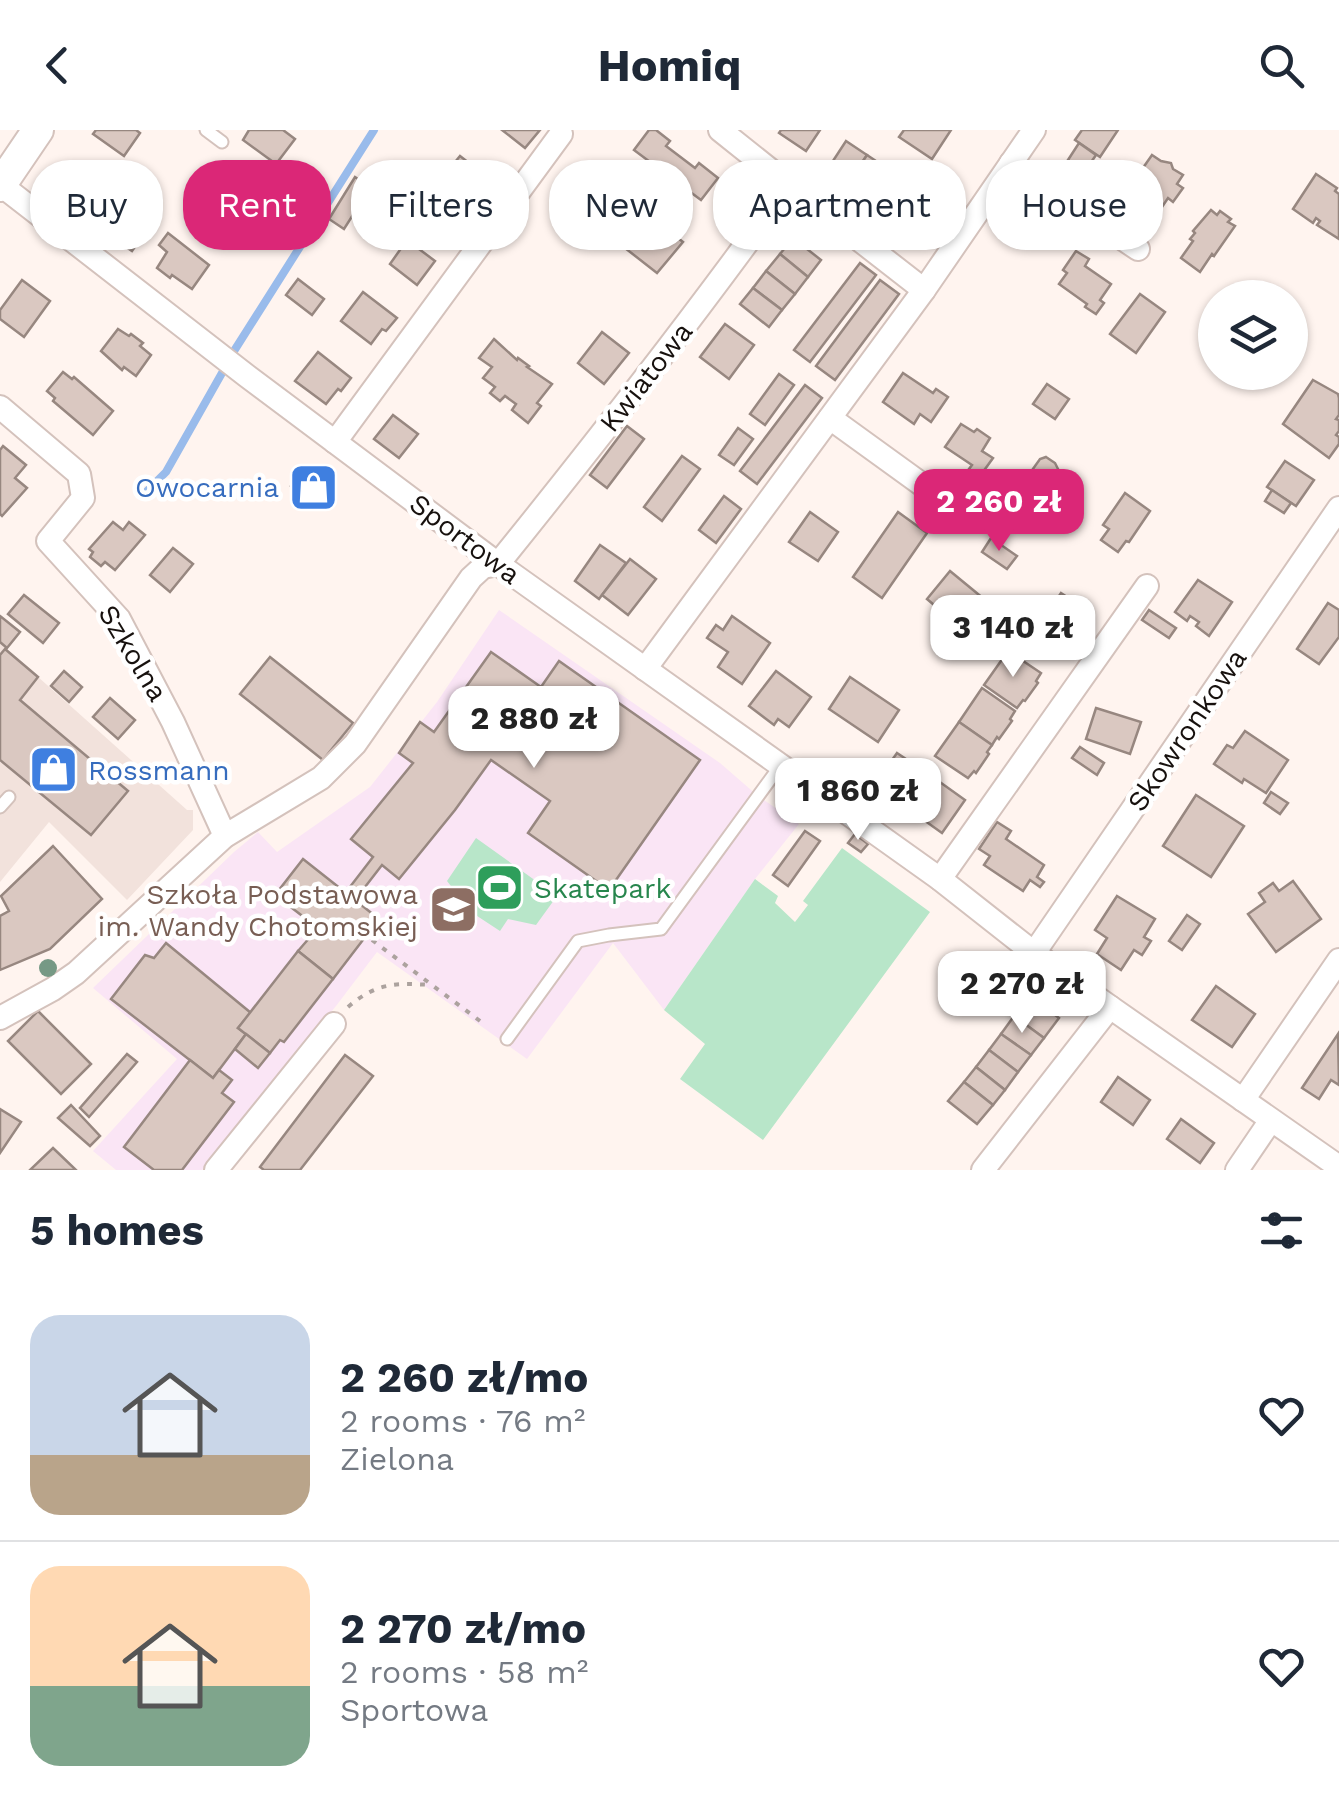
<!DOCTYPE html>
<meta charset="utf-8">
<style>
:root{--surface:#fff;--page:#f2f2f3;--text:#1f2937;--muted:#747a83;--line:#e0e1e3;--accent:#db2777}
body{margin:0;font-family:"Work Sans",sans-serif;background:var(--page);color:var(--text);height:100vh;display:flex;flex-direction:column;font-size:38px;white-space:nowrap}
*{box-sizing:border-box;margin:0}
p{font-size:32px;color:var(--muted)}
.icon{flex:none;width:55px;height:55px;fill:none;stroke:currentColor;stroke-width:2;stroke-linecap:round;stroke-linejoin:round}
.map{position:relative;height:1040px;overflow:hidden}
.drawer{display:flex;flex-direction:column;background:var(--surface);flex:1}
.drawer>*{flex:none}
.guide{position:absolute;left:30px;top:30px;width:1280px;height:90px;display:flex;gap:20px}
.tools{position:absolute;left:1198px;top:150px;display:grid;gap:20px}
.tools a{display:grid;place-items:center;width:110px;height:110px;border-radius:50%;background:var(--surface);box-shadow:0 2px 8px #0004;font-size:50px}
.price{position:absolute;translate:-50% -85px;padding:0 22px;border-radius:20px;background:#fff;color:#222;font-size:32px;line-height:65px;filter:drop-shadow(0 2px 5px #0008)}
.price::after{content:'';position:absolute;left:50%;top:60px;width:30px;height:22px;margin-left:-15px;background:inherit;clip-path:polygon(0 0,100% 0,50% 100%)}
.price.active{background:var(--accent);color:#fff}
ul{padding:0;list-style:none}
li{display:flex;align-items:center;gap:30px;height:250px;padding:0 30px}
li+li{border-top:2px solid var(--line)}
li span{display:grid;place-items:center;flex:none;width:280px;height:200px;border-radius:30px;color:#555}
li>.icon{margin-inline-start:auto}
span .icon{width:120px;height:120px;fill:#fffc;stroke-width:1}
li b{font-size:42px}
h2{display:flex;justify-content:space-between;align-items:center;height:120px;padding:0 30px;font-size:42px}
.pill{padding:0 35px;border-radius:40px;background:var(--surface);box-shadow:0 2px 8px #0004;font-size:35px;line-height:90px}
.pill.active{background:var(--accent);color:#fff}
header{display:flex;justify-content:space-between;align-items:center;height:130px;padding:0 30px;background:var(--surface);font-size:45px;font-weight:700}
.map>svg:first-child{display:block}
.built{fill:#f2e2dc}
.education{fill:#fae5f5}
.green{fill:#b8e6c9}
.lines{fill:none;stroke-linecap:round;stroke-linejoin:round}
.stream{stroke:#99bbeb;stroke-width:8}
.building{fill:#dac8c1;stroke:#978780;stroke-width:2.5}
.lane-casing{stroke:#d4c2bc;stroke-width:15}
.street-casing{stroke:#d4c2bc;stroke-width:26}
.secondary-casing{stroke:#d4c2bc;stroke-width:34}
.path{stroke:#aca29e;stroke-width:4;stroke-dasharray:5 8;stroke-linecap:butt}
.lane{stroke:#fff;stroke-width:11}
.street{stroke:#fff;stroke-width:22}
.secondary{stroke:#fff;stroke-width:30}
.tree{fill:#769985}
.labels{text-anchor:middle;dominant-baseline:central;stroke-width:9;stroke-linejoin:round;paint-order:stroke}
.street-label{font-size:28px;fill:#17110e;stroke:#fff}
.shop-label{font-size:28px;fill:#366cbe;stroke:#fff;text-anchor:end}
.leisure-label{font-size:28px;fill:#27864d;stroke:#fff;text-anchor:start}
.education-label{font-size:28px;fill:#785e54;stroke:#fff;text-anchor:end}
</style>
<header><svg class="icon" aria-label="back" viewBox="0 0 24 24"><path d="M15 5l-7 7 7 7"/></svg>Homiq<svg class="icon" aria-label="search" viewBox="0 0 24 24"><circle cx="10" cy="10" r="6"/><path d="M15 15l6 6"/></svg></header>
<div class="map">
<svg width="1339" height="1040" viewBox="0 0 1339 1040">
<rect width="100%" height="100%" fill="#fff4ef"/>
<path class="built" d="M0 513 187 680H193V700L127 770 49 692 0 752Z"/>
<path class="education" d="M499 480 720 633 758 666 799 694 755 749 664 880 613 813 527 929 377 822 336 876 202 1040H116L93 1021 177 929 93 858 234 722 258 702 277 722 370 657 437 572Z"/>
<g class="green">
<path d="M476 708 557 766 536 795 508 789 500 801 471 782 447 751Z"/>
<path d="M842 718 930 782 763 1010 680 949 705 914 664 880 755 749 778 766 775 773 795 792 808 775 803 771Z"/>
</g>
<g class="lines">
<g class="stream">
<path d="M234 221 374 0"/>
<path d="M142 366 166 342 222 243"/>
</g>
</g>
<g class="building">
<path d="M96 0H136L140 3 124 26 93 4Z"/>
<path d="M249 0H283L295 9 276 34 243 10Z"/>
<path d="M502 0H540L525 18Z"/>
<path d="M649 0H656L670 11 666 16 695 38 699 33 718 48 701 70 634 20Z"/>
<path d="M781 0H820L806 21 779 3Z"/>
<path d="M904 0H951L932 29 899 7Z"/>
<path d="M1082 0H1118L1100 27 1075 10Z"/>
<path d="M846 11 867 25 845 58 829 47 832 43 827 40Z"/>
<path d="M1079 13 1096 25 1085 41 1068 30Z"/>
<path d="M867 25 888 39 869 68 864 64 862 68 845 58Z"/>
<path d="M1152 25 1161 31 1171 33 1173 39 1183 45 1177 54 1183 58 1173 72 1168 68 1162 77 1143 64 1134 77 1117 65 1126 52 1131 55Z"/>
<path d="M460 26 487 47 471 68 478 73 466 90 437 67 453 46 447 42Z"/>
<path d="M71 34 96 51 79 75 55 58Z"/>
<path d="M587 38 603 50 578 82 562 70Z"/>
<path d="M1316 44 1337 58 1335 61 1339 64V109L1317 95 1320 91 1316 88 1313 93 1293 79Z"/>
<path d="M355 47 370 57 367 62 372 65 367 73 363 69 344 99 329 89Z"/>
<path d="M896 49 917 64 895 96 880 86 883 81 877 78Z"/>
<path d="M220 54 251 77 227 107 197 84Z"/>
<path d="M297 54 304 59 296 71 286 64 293 55 295 57Z"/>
<path d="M307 54 318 61 307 78 296 71Z"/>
<path d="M610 56 643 81 618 113 585 87Z"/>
<path d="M917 64 938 78 920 106 915 102 911 107 895 96Z"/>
<path d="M296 71 310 79 302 92 288 84Z"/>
<path d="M1211 80 1217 85 1220 81 1231 89 1228 92 1235 96 1214 126 1212 124 1200 142 1181 128 1193 111 1190 109 1195 103 1193 101Z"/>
<path d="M650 86 683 112 657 143 625 118Z"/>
<path d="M121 91 143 105 132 121 111 107Z"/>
<path d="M168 103 209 135 192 159 172 145 170 148 157 138 167 122 159 115Z"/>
<path d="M793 108 821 130 808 147 780 124Z"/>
<path d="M407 110 435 131 417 155 390 134Z"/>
<path d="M1076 121 1089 129 1085 136 1111 154 1100 170 1104 173 1096 184 1085 177 1087 174 1059 154 1067 143 1063 140Z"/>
<path d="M780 124 808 147 795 164 766 141Z"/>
<path d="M860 133 876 145 810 232 794 220Z"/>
<path d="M766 141 795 164 782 180 753 158Z"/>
<path d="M298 149 324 169 312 185 286 165Z"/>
<path d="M22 150 50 171 24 207 0 189V180Z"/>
<path d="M880 150 899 164 835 250 816 236Z"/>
<path d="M753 158 782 180 769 197 740 174Z"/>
<path d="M363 162 397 188 386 201 382 199 371 214 341 191Z"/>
<path d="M1140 164 1165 182 1136 223 1110 204Z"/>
<path d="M725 194 754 215 729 249 700 227Z"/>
<path d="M118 199 129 206 131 204 143 213 140 216 151 225 136 246 124 237 122 240 101 221Z"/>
<path d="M602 202 629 223 604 254 578 233Z"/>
<path d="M494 209 517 230 518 228 529 236 527 237 552 254 537 273 541 276 528 293 512 280 516 274 505 266 500 271 490 263 495 257 483 248 492 237 479 228Z"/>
<path d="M318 222 351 248 341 261 338 259 326 274 295 251Z"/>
<path d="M63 242 72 249 74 247 113 281 93 305 53 271 55 268 47 261Z"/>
<path d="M903 243 933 263 936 259 948 267 931 292 920 284 914 294 883 272Z"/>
<path d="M779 244 794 255 765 295 750 284Z"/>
<path d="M1313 250 1338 264 1339 268V285L1336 289 1339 290V301L1336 305 1339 307V314L1329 328 1283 294Z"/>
<path d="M1047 254 1069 269 1055 289 1033 274Z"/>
<path d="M805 255 822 268 757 354 740 341Z"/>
<path d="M393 285 418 304 399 328 374 309Z"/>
<path d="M961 294 974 302 977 299 990 308 982 321 993 328 980 346 969 339 972 335 945 317Z"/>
<path d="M627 296 644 309 607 358 590 345Z"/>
<path d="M738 298 753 309 734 335 719 325Z"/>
<path d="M3 316 26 335 15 348 27 358 2 386 0 384V320Z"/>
<path d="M682 326 700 339 662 391 644 377Z"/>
<path d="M1046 327 1055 333 1059 341 1066 346 1059 357 1060 364 1054 372 1050 370 1038 386 1029 380 1033 374 1015 364 1040 329Z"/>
<path d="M1285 331 1314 350 1296 376 1267 357Z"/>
<path d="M304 339 332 360 319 377 291 356Z"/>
<path d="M1272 360 1291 373 1284 383 1265 371Z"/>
<path d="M1125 363 1150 381 1129 412 1126 411 1118 422 1101 410 1109 399 1103 395Z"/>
<path d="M724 366 741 379 716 413 699 400Z"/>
<path d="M810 382 838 402 818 431 789 412Z"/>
<path d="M898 382 927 403 882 468 853 447Z"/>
<path d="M113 392 123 400 129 392 145 405 115 440 105 432 101 436 90 427 93 422 89 419Z"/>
<path d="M991 408 1017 426 1007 439 982 422Z"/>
<path d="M600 415 626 433 599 469 575 451Z"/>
<path d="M173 418 193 434 170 462 150 445Z"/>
<path d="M630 429 656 449 628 485 602 465Z"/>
<path d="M950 441 984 469 960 497 927 469Z"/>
<path d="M1198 450 1232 472 1209 506 1196 496 1199 492 1190 486 1187 491 1175 482Z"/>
<path d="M1061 463 1084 478 1073 493 1076 496 1067 510 1064 508 1056 520 1036 507 1044 495 1041 493Z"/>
<path d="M24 465 59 493 43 513 8 484Z"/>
<path d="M1328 473 1339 480V507L1319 534 1297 519Z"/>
<path d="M1149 480 1176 498 1169 508 1142 490Z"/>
<path d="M0 486 20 502 7 518 0 512Z"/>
<path d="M732 486 770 513 742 554 718 537 728 522 707 508 716 495 723 500Z"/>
<path d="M5 519 38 547 20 570 128 661 91 705 0 630V525Z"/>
<path d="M1008 521 1041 543 1036 551 1038 553 1025 571 1023 570 1017 578 984 555Z"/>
<path d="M491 522 541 557 559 531 700 630 609 760 528 703 550 671 491 630 455 680 399 749 382 735 355 770 346 762 373 727 351 709 413 633 399 623 420 592 434 602Z"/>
<path d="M270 527 353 593 323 630 240 564Z"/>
<path d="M64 541 82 557 69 572 51 556Z"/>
<path d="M776 541 811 567 789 597 778 589 774 595 749 576Z"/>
<path d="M850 547 899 580 878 612 829 579Z"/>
<path d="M982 558 1015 581 1010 589 1012 591 999 609 997 607 992 615 959 592Z"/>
<path d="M110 568 135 590 118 609 93 587Z"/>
<path d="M1096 578 1141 592 1130 624 1086 609Z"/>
<path d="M959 592 992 615 987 622 989 624 976 643 974 641 968 648 935 626Z"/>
<path d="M1245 601 1288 630 1266 663 1244 649 1242 653 1214 634 1227 615 1233 618Z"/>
<path d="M1080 617 1104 633 1097 645 1072 628Z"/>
<path d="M897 623 930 645 907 678 875 654Z"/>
<path d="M930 645 965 670 942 703 907 678Z"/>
<path d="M1271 662 1288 673 1280 684 1264 673Z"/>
<path d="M1196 665 1244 696 1211 747 1163 716Z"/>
<path d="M997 692 1011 701 1006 709 1044 735 1037 747 1044 752 1040 757 1030 750 1023 761 984 735 990 726 979 719Z"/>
<path d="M805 701 820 711 788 756 773 745Z"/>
<path d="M855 704 868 714 861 722 848 713Z"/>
<path d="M53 716 102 769 50 819 0 840V786L9 781 1 766Z"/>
<path d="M303 729 379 789 333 849 298 821 318 798 275 765Z"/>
<path d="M1293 751 1321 789 1276 822 1248 784 1265 772 1259 763 1273 753 1279 761Z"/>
<path d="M1117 766 1155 789 1144 807 1151 811 1142 825 1134 820 1121 840 1097 824 1107 808 1095 800Z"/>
<path d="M1187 785 1200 794 1182 820 1169 811Z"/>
<path d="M166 813 251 883 238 898 246 904 213 948 111 869 145 825 154 828Z"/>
<path d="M298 821 333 849 284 912 280 910 270 923 238 898Z"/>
<path d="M1216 856 1255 884 1232 917 1192 890Z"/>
<path d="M1029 865 1059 888 1044 908 1014 886Z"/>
<path d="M38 881 91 934 61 964 8 911Z"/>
<path d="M1014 886 1044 908 1031 925 1001 904Z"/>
<path d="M246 904 270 923 258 938 235 919Z"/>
<path d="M1001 904 1031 925 1018 942 989 920Z"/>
<path d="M1338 904 1339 955 1331 950 1319 969 1302 958Z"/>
<path d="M989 920 1018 942 1005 960 976 937Z"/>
<path d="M127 924 137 932 89 987 80 978Z"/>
<path d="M345 925 373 946 300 1040H264L260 1037Z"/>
<path d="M190 930 213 948 219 940 232 950 222 963 234 972 182 1040H154L124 1017Z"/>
<path d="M976 937 1005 960 993 975 964 952Z"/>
<path d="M1118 947 1150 970 1133 995 1101 972Z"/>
<path d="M964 952 993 975 977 994 948 971Z"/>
<path d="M71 975 100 1006 90 1016 58 988Z"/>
<path d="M0 979 21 992 0 1023Z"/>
<path d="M1181 989 1214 1013 1200 1033 1167 1009Z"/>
<path d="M53 1018 76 1040H30Z"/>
</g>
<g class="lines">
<defs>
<g id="lane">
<path d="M206 0 222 12"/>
<path d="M0 677 9 667"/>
<path d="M507 909 578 811 609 805 661 799 780 636"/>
</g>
<g id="street">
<path d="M1011 33 1138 119"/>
<path d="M1 55 247 246 498 434 940 749 1034 823 1110 877 1339 1037"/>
<path d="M789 55 924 160"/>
<path d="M0 277 79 344 83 368 48 411 119 489 173 592 225 706"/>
<path d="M830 288 964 385"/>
<path d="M335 312 561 4"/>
<path d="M498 434C598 310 696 185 789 55L720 0"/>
<path d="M645 539 924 160 1034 0"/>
<path d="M940 749 1147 456"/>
<path d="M1034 823 1339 378"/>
<path d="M0 888 53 859 76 843 225 706 321 648 355 614 471 448 483 437 498 434"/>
<path d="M1243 970 1339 830"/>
<path d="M216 1040 334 894"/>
<path d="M983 1040 1110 877"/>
<path d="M1237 1040 1271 990"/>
</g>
<path id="secondary" d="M0 56 38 0"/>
</defs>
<use href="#lane" class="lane-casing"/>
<use href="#street" class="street-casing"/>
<use href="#secondary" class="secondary-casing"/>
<g class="path">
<path d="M372 810 484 894"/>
<path d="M348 877C377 852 396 853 432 855"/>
</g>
<use href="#lane" class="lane"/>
<use href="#street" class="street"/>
<use href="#secondary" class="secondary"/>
</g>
<circle class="tree" cx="48" cy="838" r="9"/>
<defs>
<symbol id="shop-square" viewBox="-11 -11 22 22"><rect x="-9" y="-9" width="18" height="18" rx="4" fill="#3f7fe0" stroke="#fff"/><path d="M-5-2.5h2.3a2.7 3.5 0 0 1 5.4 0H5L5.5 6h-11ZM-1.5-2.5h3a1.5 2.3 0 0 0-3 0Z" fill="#fff"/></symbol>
<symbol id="stadium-square" viewBox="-11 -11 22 22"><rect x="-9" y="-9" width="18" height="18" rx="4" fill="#2e9e5b" stroke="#fff"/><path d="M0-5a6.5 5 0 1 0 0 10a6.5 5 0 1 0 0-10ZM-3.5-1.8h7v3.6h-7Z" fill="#fff"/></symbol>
<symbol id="school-square" viewBox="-11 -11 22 22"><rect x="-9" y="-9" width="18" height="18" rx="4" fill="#8d6e63" stroke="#fff"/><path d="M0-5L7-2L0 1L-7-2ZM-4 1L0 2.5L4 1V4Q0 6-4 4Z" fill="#fff"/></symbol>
</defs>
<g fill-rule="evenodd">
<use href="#shop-square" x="286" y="330" width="55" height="55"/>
<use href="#shop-square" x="26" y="612" width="55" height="55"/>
<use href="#stadium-square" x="472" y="730" width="55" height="55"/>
<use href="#school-square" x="426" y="752" width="55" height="55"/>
</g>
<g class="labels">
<g class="street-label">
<text transform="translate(646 247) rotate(-52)">Kwiatowa</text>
<text transform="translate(465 409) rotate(37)">Sportowa</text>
<text transform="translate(133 523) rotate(59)">Szkolna</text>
<text transform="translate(1187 600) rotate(-56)">Skowronkowa</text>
</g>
<g class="shop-label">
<text x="279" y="357">Owocarnia</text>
<text x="88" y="640" text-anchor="start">Rossmann</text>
</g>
<g class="leisure-label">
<text x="534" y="758">Skatepark</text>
</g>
<g class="education-label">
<text x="418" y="764">Szkoła Podstawowa<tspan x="418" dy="32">im. Wandy Chotomskiej</tspan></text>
</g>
</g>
</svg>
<div class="tools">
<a><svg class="icon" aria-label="layers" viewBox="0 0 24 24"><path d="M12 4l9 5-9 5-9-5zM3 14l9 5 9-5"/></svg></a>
</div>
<b class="price active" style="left:999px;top:424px">2 260 zł</b>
<b class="price" style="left:1013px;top:550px">3 140 zł</b>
<b class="price" style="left:534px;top:641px">2 880 zł</b>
<b class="price" style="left:858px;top:713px">1 860 zł</b>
<b class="price" style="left:1022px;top:906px">2 270 zł</b>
<div class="guide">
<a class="pill">Buy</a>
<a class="pill active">Rent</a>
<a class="pill">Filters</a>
<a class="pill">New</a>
<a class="pill">Apartment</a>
<a class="pill">House</a>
</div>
</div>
<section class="drawer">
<h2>5 homes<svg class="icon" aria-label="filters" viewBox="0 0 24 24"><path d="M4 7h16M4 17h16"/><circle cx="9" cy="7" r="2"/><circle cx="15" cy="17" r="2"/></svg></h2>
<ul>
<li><span style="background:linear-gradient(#c9d6e8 70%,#b9a48a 0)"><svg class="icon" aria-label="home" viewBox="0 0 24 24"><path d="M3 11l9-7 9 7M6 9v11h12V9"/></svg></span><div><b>2 260 zł/mo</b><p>2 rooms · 76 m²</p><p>Zielona</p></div><svg class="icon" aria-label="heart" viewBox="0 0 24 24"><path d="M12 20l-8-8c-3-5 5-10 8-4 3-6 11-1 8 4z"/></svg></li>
<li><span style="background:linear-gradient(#ffd9b3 60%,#7fa58c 0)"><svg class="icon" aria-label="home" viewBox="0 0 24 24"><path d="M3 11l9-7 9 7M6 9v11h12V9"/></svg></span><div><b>2 270 zł/mo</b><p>2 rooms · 58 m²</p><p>Sportowa</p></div><svg class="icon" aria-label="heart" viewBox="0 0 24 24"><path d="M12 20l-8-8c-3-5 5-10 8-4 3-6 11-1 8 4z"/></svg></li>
</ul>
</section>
